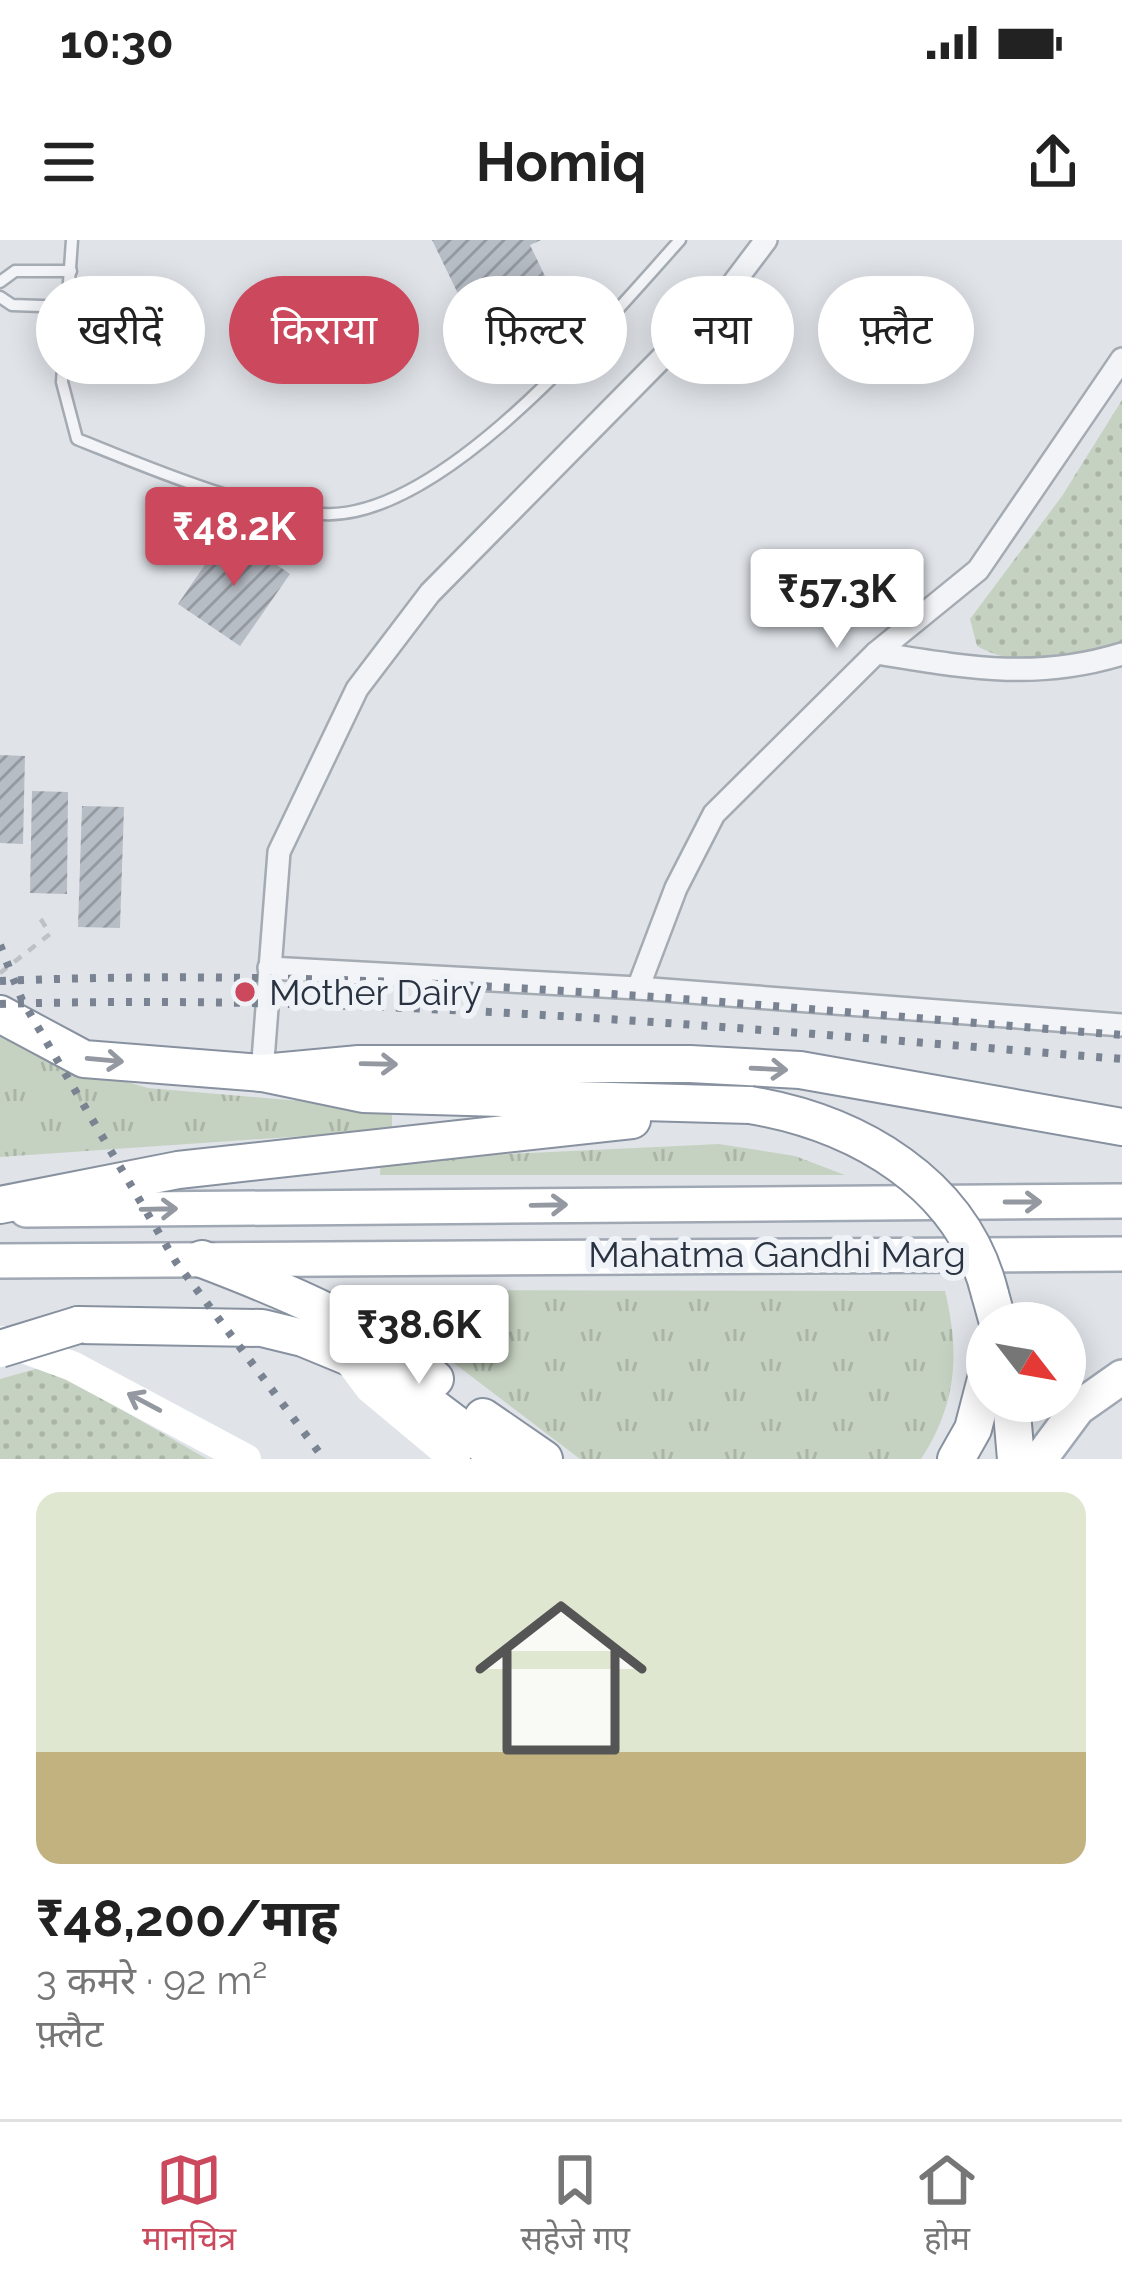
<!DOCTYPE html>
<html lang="hi">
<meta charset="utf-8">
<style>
:root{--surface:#fff;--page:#f6f6f6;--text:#222;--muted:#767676;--line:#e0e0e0;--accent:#cb485d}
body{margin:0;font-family:Raleway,"Noto Sans Devanagari",sans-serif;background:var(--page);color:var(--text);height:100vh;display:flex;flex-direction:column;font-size:45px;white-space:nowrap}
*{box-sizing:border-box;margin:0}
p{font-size:39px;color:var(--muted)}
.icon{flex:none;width:66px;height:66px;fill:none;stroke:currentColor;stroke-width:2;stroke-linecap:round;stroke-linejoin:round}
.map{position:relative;height:1219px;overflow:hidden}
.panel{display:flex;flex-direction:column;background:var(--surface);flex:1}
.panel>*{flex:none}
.hud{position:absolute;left:36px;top:36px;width:1050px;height:108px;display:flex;gap:24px}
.needle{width:78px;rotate:121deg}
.controls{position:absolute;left:966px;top:1062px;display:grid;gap:24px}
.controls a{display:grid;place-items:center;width:120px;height:120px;border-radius:50%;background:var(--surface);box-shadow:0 6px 30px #0003;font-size:60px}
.price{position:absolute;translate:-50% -102px;padding:0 27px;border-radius:12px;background:#fff;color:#222;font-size:39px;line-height:78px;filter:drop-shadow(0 3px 6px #0008)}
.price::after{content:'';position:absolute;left:50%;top:72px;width:36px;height:27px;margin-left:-18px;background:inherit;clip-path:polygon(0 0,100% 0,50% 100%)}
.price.current{background:var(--accent);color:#fff}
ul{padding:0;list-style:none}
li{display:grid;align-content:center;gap:24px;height:636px;padding:0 36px}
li+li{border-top:3px solid var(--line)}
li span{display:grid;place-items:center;height:372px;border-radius:24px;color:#555}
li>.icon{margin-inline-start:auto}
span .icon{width:216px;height:216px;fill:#fffc;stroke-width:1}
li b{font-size:51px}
.tag{padding:0 42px;border-radius:54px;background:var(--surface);box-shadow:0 6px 30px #0003;font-size:42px;line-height:108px}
.tag.current{background:var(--accent);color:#fff}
.status{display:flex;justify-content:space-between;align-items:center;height:84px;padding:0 60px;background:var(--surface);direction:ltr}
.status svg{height:33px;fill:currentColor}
header{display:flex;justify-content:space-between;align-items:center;height:156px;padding:0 36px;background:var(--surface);font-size:54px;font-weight:700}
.menu{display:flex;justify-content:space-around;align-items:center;height:168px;border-top:3px solid var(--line);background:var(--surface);font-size:33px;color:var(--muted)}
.menu a{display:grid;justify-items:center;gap:6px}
.menu .current{color:var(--accent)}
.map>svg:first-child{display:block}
.grass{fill:url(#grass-tufts)}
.park{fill:url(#park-dots)}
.building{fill:url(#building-hatch)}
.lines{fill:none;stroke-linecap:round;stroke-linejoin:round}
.lane-casing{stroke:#a5abb3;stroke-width:15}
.street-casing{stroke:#a5abb3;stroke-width:26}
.primary-casing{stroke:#a0a8b4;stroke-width:38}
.highway-casing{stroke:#88919f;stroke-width:40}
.path{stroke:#bec2c7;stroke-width:4.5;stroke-dasharray:9 9;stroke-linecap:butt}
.lane{stroke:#f3f4f7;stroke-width:10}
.street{stroke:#f3f4f7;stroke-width:21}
.secondary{stroke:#fff;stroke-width:30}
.primary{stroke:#fff;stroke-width:33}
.highway{stroke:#fff;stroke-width:36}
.rail{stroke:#7a8392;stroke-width:8;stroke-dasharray:6 12;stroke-linecap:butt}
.highway-bridge-casing{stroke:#88919f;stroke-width:40;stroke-linecap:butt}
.highway-bridge{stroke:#fff;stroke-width:36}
.oneway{stroke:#9498a0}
.poi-dot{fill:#cb485d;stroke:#eff2f6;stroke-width:4.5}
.labels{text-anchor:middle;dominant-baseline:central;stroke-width:12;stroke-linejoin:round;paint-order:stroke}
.poi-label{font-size:36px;fill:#293240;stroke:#eff2f6;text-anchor:start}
.street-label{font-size:36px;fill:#293240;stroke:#eff2f6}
</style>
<div class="status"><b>10:30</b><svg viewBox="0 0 49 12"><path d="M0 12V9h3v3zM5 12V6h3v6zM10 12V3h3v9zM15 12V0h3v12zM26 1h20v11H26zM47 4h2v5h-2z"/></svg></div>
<header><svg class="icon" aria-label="menu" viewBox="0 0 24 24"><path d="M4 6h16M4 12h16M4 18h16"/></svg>Homiq<svg class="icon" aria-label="share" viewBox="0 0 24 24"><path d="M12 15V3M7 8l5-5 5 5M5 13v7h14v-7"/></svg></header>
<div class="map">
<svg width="1122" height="1219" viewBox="0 0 1122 1219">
<defs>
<pattern id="grass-tufts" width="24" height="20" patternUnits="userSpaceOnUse" patternTransform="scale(3)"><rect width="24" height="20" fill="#c6d2c1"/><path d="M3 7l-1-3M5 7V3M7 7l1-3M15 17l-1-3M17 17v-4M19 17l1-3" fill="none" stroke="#aab5a7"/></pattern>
<pattern id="park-dots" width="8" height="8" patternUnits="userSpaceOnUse" patternTransform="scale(3)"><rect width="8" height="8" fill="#c6d2c1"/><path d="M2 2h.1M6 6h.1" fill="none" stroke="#aab5a7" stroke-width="1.8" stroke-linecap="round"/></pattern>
<pattern id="building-hatch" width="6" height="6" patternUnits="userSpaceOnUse" patternTransform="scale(3)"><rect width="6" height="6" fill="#b7bdc5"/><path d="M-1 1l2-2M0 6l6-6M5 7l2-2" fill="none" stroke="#959aa1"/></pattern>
</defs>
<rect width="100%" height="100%" fill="#e0e4e9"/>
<g class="grass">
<path d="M0 793 72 826 148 848 392 869V890L0 917Z"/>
<path d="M719 904 795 916 845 935H380L381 920Z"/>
<path d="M356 1050 945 1051C960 1113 957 1164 921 1219H580L413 1092 357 1063Z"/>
</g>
<g class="park">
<path d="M1122 160V401C1080 424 1018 429 977 406L970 379 1062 256Z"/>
<path d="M46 1126 207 1219H0V1139Z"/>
</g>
<g class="building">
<path d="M432 0H541L530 5 571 90 494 128Z"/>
<path d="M228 291 290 334 240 406 178 364Z"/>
<path d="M0 515 25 516 23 604 0 603Z"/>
<path d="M32 551 68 552 67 654 30 653Z"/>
<path d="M82 566 124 567 120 688 78 687Z"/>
</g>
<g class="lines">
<defs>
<g id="lane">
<path d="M72 0 62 142 77 199C147 227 248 271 323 274 442 280 605 83 680 0"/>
<path d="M0 42 15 31H71"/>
<path d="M0 57 12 65 71 67"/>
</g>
<g id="street">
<path d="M876 413C964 427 1035 441 1122 414"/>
<path d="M269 728 638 748 1122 785"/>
<path d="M638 748 676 648 714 574 876 413 978 330 1122 119"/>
<path d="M262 833 279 612 357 449 430 353 726 53 766 0"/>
</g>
<g id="primary">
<path d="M26 970 1122 961"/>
<path d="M0 1021 1122 1014"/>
<path d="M1040 1219 1078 1168 1122 1137"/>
</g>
<g id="highway">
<path d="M0 774 84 819 262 833 363 854 750 865"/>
<path d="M262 833 359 824H690L800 830 1122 887"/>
<path d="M0 965 178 930 632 880"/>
<path d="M202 1019C286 1051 363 1083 435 1139"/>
<path d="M990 1054 998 1083"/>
<path d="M78 1085 262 1088 303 1098 388 1133 502 1219"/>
<path d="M1011 1161 1016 1219"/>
<path d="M483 1177 544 1219"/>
<path d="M956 1219 973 1189 987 1135"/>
</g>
</defs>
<use href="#lane" class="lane-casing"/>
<use href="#street" class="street-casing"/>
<use href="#primary" class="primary-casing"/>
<use href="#highway" class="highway-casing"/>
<path class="path" d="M0 733 50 694 37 673"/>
<use href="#lane" class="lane"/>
<use href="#street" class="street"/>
<g class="secondary">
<path d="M4 1101 72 1126 246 1219"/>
<path d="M343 1112 370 1148 455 1219"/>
</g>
<use href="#primary" class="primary"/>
<use href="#highway" class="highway"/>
<g class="rail">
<path d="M0 705 22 760 176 1022 324 1219"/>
<path d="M0 741C373 725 750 765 1122 795"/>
<path d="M0 764C374 753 750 789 1122 819"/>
</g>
<defs>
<g id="highway-bridge">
<path d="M750 865C857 883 963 943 990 1054"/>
<path d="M0 1109 78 1085"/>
</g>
</defs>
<use href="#highway-bridge" class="highway-bridge-casing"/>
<use href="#highway-bridge" class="highway-bridge"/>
</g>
<defs><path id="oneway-shaft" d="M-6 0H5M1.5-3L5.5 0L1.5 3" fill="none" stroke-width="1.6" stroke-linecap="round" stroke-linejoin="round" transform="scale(3)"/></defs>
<g class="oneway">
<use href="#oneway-shaft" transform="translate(105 820) rotate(5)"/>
<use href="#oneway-shaft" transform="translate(379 824) rotate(1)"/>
<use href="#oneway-shaft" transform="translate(769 829) rotate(3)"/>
<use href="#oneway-shaft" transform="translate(1023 962)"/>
<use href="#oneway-shaft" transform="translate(549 965) rotate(-1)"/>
<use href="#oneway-shaft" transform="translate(159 969) rotate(-1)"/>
<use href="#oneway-shaft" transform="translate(144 1162) rotate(-152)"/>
</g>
<circle class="poi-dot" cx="245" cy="752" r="12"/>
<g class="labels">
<g class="poi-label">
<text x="269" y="752">Mother Dairy</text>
</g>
<g class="street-label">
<text x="777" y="1014">Mahatma Gandhi Marg</text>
</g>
</g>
</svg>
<div class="controls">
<a><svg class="needle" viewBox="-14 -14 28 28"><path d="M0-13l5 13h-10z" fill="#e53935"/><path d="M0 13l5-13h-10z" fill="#767676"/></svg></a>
</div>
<b class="price current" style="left:234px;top:349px">₹48.2K</b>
<b class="price" style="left:837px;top:411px">₹57.3K</b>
<b class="price" style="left:419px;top:1147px">₹38.6K</b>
<div class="hud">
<a class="tag">खरीदें</a>
<a class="tag current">किराया</a>
<a class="tag">फ़िल्टर</a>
<a class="tag">नया</a>
<a class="tag">फ़्लैट</a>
</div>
</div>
<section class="panel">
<ul>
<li><span style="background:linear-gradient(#dfe7d0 70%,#c2b280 0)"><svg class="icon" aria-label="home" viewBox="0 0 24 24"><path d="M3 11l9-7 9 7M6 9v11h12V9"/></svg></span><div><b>₹48,200/माह</b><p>3 कमरे · 92 m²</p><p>फ़्लैट</p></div></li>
</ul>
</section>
<nav class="menu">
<a class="current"><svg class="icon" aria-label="map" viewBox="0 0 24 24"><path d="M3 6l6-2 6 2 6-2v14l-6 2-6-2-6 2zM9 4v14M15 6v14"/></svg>मानचित्र</a>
<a><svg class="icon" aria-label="saved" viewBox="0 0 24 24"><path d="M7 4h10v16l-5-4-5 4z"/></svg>सहेजे गए</a>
<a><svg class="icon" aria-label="home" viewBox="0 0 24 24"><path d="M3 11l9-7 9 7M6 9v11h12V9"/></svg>होम</a>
</nav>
